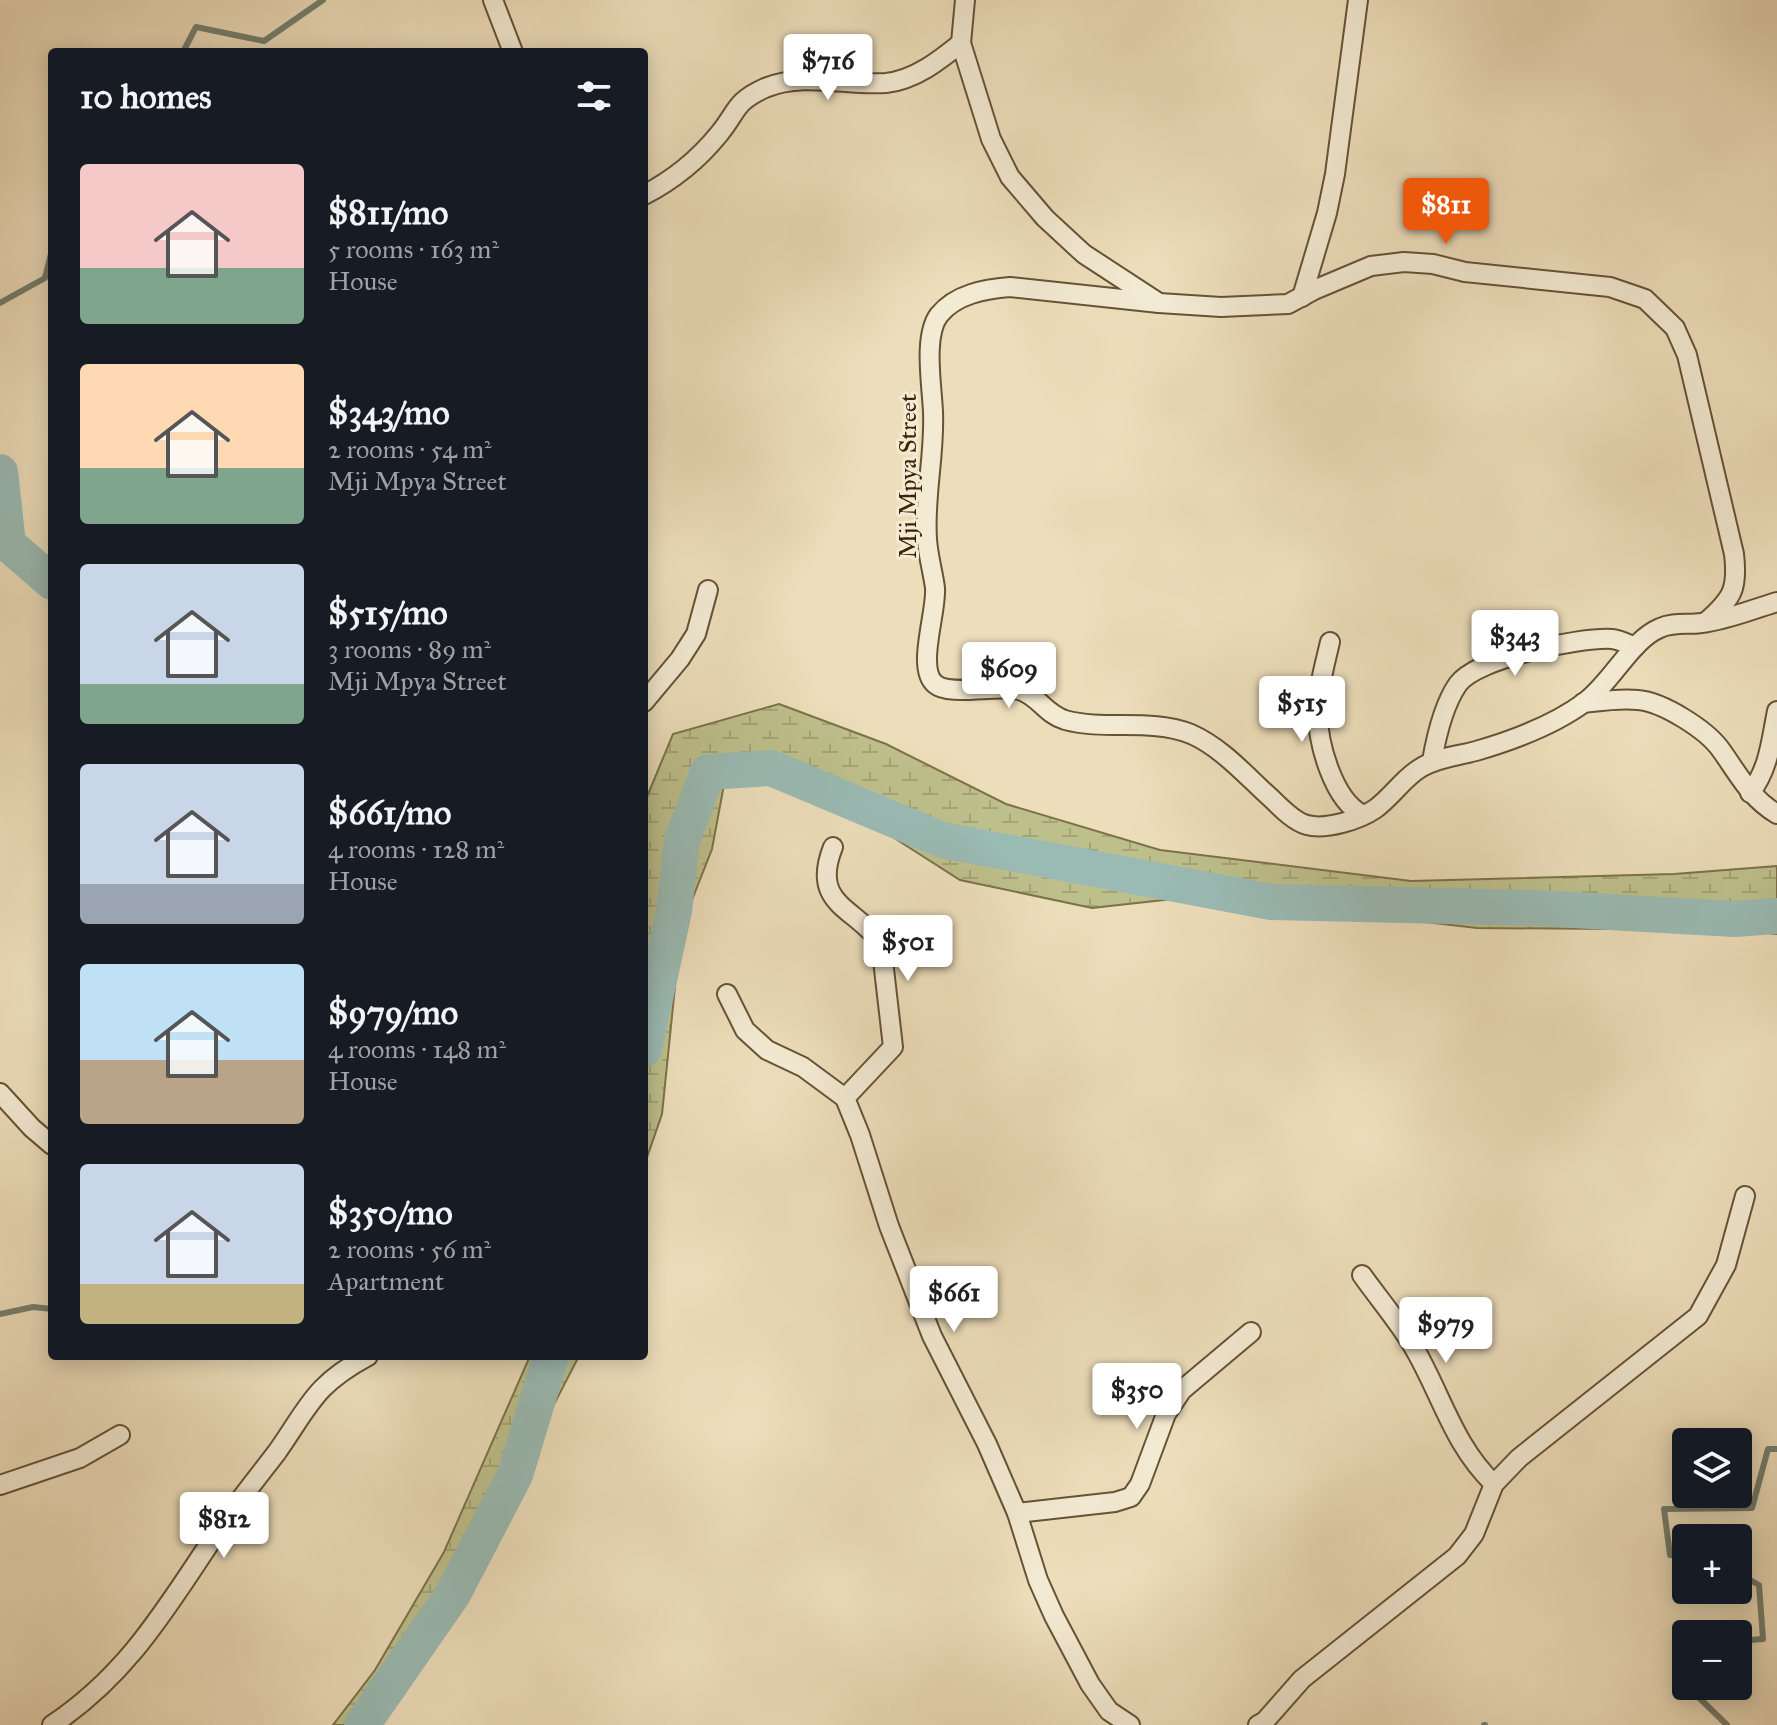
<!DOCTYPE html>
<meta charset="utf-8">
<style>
:root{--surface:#171b24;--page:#20242c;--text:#f1f3f6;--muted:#9ea1a6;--accent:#ea580c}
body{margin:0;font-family:"IM FELL Great Primer",serif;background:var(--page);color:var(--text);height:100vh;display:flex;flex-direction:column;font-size:30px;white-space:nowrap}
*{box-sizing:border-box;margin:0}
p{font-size:26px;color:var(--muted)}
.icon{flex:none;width:44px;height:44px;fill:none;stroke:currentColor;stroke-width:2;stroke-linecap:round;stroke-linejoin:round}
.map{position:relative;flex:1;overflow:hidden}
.panel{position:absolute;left:48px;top:48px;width:600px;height:1312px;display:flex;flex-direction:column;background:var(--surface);border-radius:8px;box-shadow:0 4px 20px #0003}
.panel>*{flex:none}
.controls{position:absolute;left:1672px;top:1428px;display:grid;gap:16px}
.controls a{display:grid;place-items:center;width:80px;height:80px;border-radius:8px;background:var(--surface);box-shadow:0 4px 20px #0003;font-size:40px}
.price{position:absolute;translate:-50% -68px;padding:0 18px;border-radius:8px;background:#fff;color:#222;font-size:26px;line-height:52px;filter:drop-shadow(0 2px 4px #0008)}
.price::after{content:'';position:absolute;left:50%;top:48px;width:24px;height:18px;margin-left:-12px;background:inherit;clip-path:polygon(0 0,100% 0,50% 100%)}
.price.selected{background:var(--accent);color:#fff}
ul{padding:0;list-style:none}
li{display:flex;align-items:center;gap:24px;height:200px;padding:0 32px}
li span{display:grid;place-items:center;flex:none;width:224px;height:160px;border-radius:8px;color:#555}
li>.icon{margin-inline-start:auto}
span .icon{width:96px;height:96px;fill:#fffc;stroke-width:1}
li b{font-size:34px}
h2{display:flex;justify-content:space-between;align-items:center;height:96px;padding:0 32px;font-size:34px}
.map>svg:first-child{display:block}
.wetland{fill:url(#wetland-marsh);stroke:#7c724a;stroke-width:2}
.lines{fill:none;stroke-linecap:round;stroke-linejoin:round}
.stream{stroke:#747f6f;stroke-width:6}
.river{stroke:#9abbb4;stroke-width:36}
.minor-casing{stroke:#675235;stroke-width:22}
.minor{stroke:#f3ead3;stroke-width:18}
.labels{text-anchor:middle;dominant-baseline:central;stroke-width:6;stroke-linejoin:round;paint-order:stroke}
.street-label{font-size:24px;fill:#3a2408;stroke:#f3ead3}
</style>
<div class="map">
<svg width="1777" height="1725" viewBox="0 0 1777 1725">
<defs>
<pattern id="wetland-marsh" width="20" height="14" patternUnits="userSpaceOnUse" patternTransform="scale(2)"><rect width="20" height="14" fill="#bec08c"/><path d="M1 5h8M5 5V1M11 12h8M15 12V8" fill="none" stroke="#a4a577"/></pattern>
</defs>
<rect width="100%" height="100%" fill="#eddebb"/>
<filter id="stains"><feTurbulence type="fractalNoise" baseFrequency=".0025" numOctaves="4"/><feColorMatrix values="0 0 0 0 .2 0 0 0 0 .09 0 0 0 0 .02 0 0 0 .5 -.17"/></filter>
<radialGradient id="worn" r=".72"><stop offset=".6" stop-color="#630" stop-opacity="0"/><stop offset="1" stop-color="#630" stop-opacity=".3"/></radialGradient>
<g class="wetland">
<path d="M779 704 886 744 1006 804 1160 850 1411 881 1674 874 1777 866V934L1738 930 1477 928 1200 896 1092 908 960 880 838 802 790 776 728 763 712 849 681 928 662 1114 644 1166V804L673 734Z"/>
<path d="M530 1356H579L482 1544 405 1667 360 1725H333L375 1670 444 1552Z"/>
</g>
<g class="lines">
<g class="stream">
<path d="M183 52 196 27 264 41 323 0"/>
<path d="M0 303 45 278 52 250"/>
<path d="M0 1314 33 1307 52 1309"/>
<path d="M1686 1556 1670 1555 1664 1509 1752 1508 1768 1449H1777"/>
<path d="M1738 1573 1759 1585 1763 1639 1738 1641"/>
<path d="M1686 1647 1679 1678 1686 1685"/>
<path d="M1687 1686 1727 1725"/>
<path d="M1484 1725H1485"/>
</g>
<g class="river">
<path d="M0 472 8 544 52 582"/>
<path d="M644 1049 674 911 682 840 708 772 771 768 942 840 1271 902 1538 908 1734 919 1777 916"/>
<path d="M362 1725 453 1594 515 1475 551 1356"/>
</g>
<defs>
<g id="minor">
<path d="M493 0 513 52"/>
<path d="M961 43 991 139 1010 177 1045 218 1084 254 1159 303 1221 307 1288 304 1314 290 1371 266 1404 262 1433 264 1465 272 1610 287 1645 299 1675 328 1687 355 1734 554C1738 588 1733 598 1707 621"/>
<path d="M644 195C673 180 698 160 719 134 738 111 734 102 765 88 804 72 847 86 886 83 915 80 940 60 961 43L965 0"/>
<path d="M1302 297 1327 213 1335 174 1358 0"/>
<path d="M1159 303 1010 287C985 289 956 294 939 315 923 336 932 386 933 412 935 454 924 497 927 539 928 556 933 572 935 588 937 612 916 668 935 684 950 697 997 684 1019 690 1038 695 1045 714 1065 720 1106 731 1150 718 1191 734 1223 748 1248 778 1273 800 1282 809 1295 822 1307 825 1326 830 1359 820 1375 809 1392 797 1404 777 1422 767 1439 757 1458 756 1476 751 1514 740 1554 725 1585 702 1612 682 1631 640 1660 628 1673 622 1688 625 1702 623 1727 620 1753 609 1777 602"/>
<path d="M1330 642C1325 664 1318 687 1318 710 1317 742 1333 800 1363 815"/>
<path d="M644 702 680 659 696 634 708 590"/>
<path d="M1583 703C1601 701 1620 698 1638 700 1663 702 1707 730 1721 750 1739 775 1750 798 1777 814"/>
<path d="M1432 761C1436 738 1444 704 1458 684 1477 658 1579 637 1612 639 1620 640 1628 644 1635 647"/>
<path d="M1750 793C1769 769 1771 741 1777 711"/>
<path d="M833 847C810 905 855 907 881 943L893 1047 845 1098"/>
<path d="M727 994 745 1030 767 1050 803 1067 845 1098 860 1135 889 1226 932 1336 987 1444 1017 1513 1038 1580 1054 1616 1090 1684 1109 1711 1130 1725"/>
<path d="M0 1093 32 1128 52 1145"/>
<path d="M1362 1275C1379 1299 1398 1321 1413 1346 1441 1393 1453 1445 1494 1484"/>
<path d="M0 1485 80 1458 120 1435"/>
<path d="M1017 1513 1115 1502 1131 1497 1140 1484 1166 1414 1182 1390 1251 1332"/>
<path d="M52 1725C136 1669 173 1595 229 1515 244 1494 261 1473 277 1452 310 1405 314 1385 368 1356"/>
<path d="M1258 1725 1265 1721 1302 1679 1457 1556 1474 1534 1494 1484 1519 1458 1698 1316 1726 1265 1745 1196"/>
</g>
</defs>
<use href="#minor" class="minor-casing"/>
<use href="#minor" class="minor"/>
</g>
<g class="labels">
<g class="street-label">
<text transform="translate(908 476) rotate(-90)">Mji Mpya Street</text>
</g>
</g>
<rect width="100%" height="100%" filter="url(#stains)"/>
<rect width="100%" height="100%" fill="url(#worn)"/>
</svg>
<div class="controls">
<a><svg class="icon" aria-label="layers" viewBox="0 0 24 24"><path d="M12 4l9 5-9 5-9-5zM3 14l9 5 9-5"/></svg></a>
<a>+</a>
<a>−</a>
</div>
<b class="price" style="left:828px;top:102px">$716</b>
<b class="price selected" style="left:1446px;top:246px">$811</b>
<b class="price" style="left:1515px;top:678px">$343</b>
<b class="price" style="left:1009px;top:710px">$609</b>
<b class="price" style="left:1302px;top:744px">$515</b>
<b class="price" style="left:908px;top:983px">$501</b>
<b class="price" style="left:954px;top:1334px">$661</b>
<b class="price" style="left:1446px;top:1365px">$979</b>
<b class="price" style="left:1137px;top:1431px">$350</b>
<b class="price" style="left:224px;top:1560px">$812</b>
<section class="panel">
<h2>10 homes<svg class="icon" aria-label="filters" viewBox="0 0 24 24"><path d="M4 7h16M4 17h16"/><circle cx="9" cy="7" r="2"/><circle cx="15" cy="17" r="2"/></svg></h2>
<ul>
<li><span style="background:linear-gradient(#f6c9c9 65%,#7fa58c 0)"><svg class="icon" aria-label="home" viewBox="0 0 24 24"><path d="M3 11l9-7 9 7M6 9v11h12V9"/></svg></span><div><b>$811/mo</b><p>5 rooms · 163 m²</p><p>House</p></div></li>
<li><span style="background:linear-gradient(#ffd9b3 65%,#7fa58c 0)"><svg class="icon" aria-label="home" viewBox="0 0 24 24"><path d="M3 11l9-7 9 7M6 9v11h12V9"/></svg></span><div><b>$343/mo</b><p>2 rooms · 54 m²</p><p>Mji Mpya Street</p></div></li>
<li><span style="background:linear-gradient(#c9d6e8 75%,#7fa58c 0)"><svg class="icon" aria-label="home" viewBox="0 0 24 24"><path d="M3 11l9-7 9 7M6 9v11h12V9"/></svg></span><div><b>$515/mo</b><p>3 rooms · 89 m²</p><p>Mji Mpya Street</p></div></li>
<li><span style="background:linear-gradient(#c9d6e8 75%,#9aa5b1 0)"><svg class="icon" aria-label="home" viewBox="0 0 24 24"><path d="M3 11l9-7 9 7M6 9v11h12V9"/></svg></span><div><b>$661/mo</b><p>4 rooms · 128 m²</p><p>House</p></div></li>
<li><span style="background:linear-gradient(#bfe0f5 60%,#b9a48a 0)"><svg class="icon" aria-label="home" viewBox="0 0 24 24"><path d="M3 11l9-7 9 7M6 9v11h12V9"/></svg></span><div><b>$979/mo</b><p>4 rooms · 148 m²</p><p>House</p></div></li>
<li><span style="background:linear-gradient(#c9d6e8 75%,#c2b280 0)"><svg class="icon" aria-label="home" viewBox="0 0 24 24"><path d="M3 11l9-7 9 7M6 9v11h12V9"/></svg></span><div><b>$350/mo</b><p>2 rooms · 56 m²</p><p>Apartment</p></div></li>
</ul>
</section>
</div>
